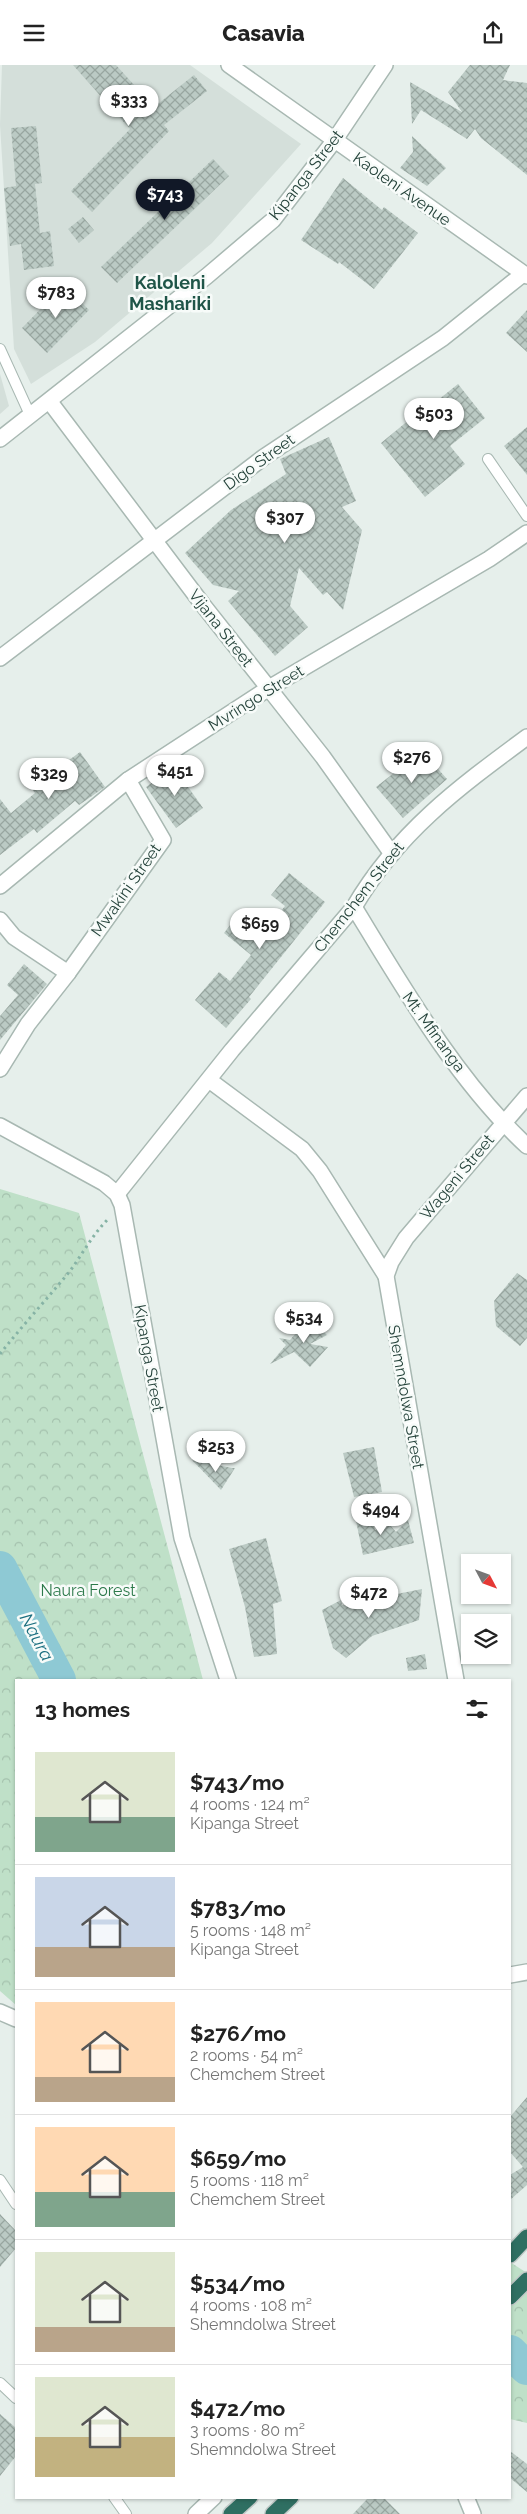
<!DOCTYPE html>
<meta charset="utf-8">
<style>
:root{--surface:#fff;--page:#f2f2f2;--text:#222;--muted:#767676;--line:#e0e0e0;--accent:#111827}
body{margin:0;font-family:Raleway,sans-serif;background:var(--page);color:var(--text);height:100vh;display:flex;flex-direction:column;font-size:19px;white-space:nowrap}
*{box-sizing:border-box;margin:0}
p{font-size:16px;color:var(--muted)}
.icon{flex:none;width:28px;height:28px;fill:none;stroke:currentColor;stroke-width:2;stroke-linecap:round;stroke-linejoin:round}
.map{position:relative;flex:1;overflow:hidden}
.sheet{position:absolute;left:15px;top:1614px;width:496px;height:820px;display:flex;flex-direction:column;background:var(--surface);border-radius:0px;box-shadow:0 1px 4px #0004}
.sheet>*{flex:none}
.needle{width:32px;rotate:131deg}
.tools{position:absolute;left:461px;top:1489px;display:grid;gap:10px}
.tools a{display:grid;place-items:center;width:50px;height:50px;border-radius:0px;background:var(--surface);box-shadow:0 1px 4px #0004;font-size:25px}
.price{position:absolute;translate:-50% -42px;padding:0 11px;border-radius:18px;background:#fff;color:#222;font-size:16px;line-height:32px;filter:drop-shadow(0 1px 2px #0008)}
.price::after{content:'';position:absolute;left:50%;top:30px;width:15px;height:11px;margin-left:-8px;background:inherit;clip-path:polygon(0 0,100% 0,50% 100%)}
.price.on{background:var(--accent);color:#fff}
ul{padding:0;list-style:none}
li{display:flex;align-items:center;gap:15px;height:125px;padding:0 20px}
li+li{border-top:1px solid var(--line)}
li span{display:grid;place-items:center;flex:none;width:140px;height:100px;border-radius:0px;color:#555}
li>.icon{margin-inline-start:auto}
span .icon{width:60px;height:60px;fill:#fffc;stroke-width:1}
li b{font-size:21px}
h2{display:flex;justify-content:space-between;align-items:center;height:60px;padding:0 20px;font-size:21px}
header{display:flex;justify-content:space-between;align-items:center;height:65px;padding:0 20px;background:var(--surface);font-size:22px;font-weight:800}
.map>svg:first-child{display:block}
.built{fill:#d4dfda}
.forest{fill:url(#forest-crowns)}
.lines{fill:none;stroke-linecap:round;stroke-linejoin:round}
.river{stroke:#8ec9d4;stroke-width:34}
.building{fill:url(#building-cross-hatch)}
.lane-casing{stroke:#a8b8b2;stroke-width:12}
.street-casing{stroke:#a8b8b2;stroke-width:18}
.highway-casing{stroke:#c2cac8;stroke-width:18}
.path{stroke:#86b3a5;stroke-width:3;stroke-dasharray:2.5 4;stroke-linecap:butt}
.lane{stroke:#fff;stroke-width:10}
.street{stroke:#fff;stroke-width:15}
.highway{stroke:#2f6f62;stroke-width:15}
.labels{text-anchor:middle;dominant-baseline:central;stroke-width:5;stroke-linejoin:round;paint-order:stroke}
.street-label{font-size:16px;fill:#24423a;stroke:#f7fbf9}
.park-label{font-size:16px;fill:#2d7a4b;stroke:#f7fbf9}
.neighbourhood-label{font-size:18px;font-weight:bold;fill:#1f5548;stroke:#f7fbf9}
.water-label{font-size:18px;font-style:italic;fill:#1c6f80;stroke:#f7fbf9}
</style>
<header><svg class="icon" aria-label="menu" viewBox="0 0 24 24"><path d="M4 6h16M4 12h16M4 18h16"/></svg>Casavia<svg class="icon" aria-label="share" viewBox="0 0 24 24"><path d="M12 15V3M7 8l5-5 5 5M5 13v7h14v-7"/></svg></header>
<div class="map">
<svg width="527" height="2449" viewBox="0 0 527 2449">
<defs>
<pattern id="forest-crowns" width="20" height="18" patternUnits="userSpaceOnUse" patternTransform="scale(1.25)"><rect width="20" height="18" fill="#bfe0c8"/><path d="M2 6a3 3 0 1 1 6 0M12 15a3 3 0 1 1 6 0" fill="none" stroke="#a4c1ad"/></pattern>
<pattern id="building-cross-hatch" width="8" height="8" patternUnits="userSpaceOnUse" patternTransform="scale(1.25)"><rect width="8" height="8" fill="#bbcac4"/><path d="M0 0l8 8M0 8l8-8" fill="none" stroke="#98a6a0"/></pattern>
</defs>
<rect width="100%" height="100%" fill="#e6efeb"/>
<g class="built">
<path d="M2 0H190L301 79 212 178 95 277 31 319 14 284 0 60Z"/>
<path d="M0 309 9 341 0 349Z"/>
</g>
<g class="forest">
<path d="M0 1124 79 1148 203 1615H16V1940L0 1926Z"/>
<path d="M510 2197 527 2208V2358L510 2354Z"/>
</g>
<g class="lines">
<g class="river">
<path d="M0 1503 59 1615"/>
<path d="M510 2287 527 2303"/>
</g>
</g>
<g class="building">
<path d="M73 0H116L154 42 194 10 207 26 164 60 169 66 92 147 71 126 130 64Z"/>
<path d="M470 0H510L503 15 527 18V110L481 73 475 64 467 74 421 45 412 59 410 17 462 47 448 27Z"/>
<path d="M36 61 42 118 35 119 40 168 50 166 54 201 24 205 21 179 10 181 4 123 16 121 11 63Z"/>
<path d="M412 71 446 103 427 121 400 103 413 87Z"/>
<path d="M213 94 229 111 117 218 101 202Z"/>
<path d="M343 113 382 145 384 142 418 168 374 224 339 197 338 199 301 175Z"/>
<path d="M83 152 94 165 79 178 68 164Z"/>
<path d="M64 220 89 245 47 288 22 263Z"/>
<path d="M527 245V287L506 268Z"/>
<path d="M458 319 485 353 450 381 465 399 425 432 381 378 421 345 423 347Z"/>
<path d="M527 362V410L504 381Z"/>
<path d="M329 372 356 436 342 442 362 465 343 545 327 527 323 530 299 503 290 541 308 562 275 591 228 536 239 526 213 520 185 488 231 445 286 409 280 394Z"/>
<path d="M422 686 447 714 403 753 376 722Z"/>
<path d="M80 687 105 722 79 740 75 736 37 768 34 764 0 790V734L11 748 35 728 31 723Z"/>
<path d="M174 702 203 743 176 763 146 722Z"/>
<path d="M289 808 325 837 249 932 251 934 226 963 195 935 219 907 230 916 251 890 224 868 238 850 263 869 285 841 271 830Z"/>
<path d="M24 899 47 919 0 975V951L18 930 7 920Z"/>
<path d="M517 1208 527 1215V1273L520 1281 496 1261 494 1236Z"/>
<path d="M309 1253 327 1270 310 1279 328 1282 310 1302 294 1287 270 1299 286 1280 279 1273 290 1275Z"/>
<path d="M374 1382 382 1427 354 1432 343 1388Z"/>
<path d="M192 1395 232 1403H235L221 1425Z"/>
<path d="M371 1448 375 1465 390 1460 396 1467 408 1455 414 1478 363 1490 355 1451Z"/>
<path d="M266 1473 282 1536 273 1539 277 1589 254 1592 245 1542 229 1484Z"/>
<path d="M422 1524 419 1555 372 1571 346 1593 333 1583 322 1545 341 1535 342 1540Z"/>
<path d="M425 1589 427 1604 408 1606 406 1593Z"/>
<path d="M527 2032V2120L510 2135V2110L523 2102 510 2087V2052Z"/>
<path d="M0 2149 16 2166V2183L0 2202Z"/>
<path d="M0 2349 16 2363V2391L0 2411Z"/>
<path d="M510 2386 527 2399V2427L510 2413Z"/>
<path d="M369 2432H383L400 2449H353Z"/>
</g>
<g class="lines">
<defs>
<g id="lane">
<path d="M0 284 31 352"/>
<path d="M488 394 527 451"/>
<path d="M0 2115 16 2139"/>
<path d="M0 2318 16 2333"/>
<path d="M114 2432 126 2449"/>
</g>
<g id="street">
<path d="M229 0 527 211"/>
<path d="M50 337 203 540 323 692 392 789"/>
<path d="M0 374 207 211 273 155 334 76 385 0"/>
<path d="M0 593 264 392 443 273 523 209"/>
<path d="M0 821 128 715 269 623 489 494 527 468"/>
<path d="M354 842C404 924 457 1016 527 1081"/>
<path d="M0 855 14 872 68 908"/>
<path d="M0 1004 28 959 68 908 163 775 128 715"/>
<path d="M209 1015 302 1084 320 1106 386 1211"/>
<path d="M0 1061 104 1118 117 1129 122 1140 182 1473 228 1615"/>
<path d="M117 1129 232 985 354 842C398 767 458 723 527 672"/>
<path d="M456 1615 386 1211 391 1197 406 1173 527 1031"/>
<path d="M510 1910 527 1907"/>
<path d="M0 1947 16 1954"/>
<path d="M466 2432 473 2449"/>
<path d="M196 2449 214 2432"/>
</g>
<g id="highway">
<path d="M510 2190 527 2172"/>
<path d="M510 2232 527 2215"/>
<path d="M231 2449 250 2432"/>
<path d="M273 2449 291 2432"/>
</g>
</defs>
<use href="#lane" class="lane-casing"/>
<use href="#street" class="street-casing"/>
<use href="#highway" class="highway-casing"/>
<path class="path" d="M0 1289C22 1261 47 1234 70 1206 83 1188 93 1169 109 1153"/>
<use href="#lane" class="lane"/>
<use href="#street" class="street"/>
<use href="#highway" class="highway"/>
</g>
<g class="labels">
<g class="street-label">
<text transform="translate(306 110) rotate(-52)">Kipanga Street</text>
<text transform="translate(402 124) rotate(35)">Kaoleni Avenue</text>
<text transform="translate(259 397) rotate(-36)">Digo Street</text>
<text transform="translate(221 563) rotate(52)">Vijana Street</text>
<text transform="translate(256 633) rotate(-32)">Mvringo Street</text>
<text transform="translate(126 825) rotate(-55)">Mwakini Street</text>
<text transform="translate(359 832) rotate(-52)">Chemchem Street</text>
<text transform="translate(434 967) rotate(54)">Mt. Mfinanga</text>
<text transform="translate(457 1112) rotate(-50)">Wageni Street</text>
<text transform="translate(149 1293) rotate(80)">Kipanga Street</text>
<text transform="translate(406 1332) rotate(80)">Shemndolwa Street</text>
</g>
<g class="park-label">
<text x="88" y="1525">Naura Forest</text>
</g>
<g class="neighbourhood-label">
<text x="170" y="217">Kaloleni<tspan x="170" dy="21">Mashariki</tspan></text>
</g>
<g class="water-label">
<text transform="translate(37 1572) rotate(62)">Naura</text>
</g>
</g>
</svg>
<div class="tools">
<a><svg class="needle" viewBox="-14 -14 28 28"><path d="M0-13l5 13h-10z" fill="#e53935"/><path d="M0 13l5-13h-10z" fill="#767676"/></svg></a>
<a><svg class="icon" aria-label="layers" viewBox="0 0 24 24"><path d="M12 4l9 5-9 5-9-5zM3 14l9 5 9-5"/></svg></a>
</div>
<b class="price" style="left:129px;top:62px">$333</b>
<b class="price on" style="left:165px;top:156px">$743</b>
<b class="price" style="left:56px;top:254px">$783</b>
<b class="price" style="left:434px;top:375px">$503</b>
<b class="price" style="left:285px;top:479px">$307</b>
<b class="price" style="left:412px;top:719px">$276</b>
<b class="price" style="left:175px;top:732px">$451</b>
<b class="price" style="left:49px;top:735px">$329</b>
<b class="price" style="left:260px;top:885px">$659</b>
<b class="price" style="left:304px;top:1279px">$534</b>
<b class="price" style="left:216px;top:1408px">$253</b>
<b class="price" style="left:381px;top:1471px">$494</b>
<b class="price" style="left:369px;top:1554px">$472</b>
<section class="sheet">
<h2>13 homes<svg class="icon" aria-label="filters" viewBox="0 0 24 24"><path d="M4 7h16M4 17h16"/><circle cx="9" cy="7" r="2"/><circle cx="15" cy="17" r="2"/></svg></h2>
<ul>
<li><span style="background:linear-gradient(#dfe7d0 65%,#7fa58c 0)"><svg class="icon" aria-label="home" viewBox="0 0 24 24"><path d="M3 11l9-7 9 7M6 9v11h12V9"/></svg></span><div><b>$743/mo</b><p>4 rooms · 124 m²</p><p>Kipanga Street</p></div></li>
<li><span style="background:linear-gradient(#c9d6e8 70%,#b9a48a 0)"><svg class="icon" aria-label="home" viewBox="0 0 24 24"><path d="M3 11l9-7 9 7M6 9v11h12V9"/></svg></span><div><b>$783/mo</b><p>5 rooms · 148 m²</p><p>Kipanga Street</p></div></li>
<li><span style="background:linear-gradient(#ffd9b3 75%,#b9a48a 0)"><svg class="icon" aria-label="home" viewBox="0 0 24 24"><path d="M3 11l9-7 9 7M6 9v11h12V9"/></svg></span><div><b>$276/mo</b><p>2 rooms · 54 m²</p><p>Chemchem Street</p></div></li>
<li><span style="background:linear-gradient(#ffd9b3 65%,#7fa58c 0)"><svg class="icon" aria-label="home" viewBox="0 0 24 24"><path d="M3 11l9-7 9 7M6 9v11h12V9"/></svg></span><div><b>$659/mo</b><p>5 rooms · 118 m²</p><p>Chemchem Street</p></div></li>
<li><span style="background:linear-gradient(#dfe7d0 75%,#b9a48a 0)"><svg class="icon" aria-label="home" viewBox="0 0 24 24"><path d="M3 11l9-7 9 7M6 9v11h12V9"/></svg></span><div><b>$534/mo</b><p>4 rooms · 108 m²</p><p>Shemndolwa Street</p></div></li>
<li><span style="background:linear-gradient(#dfe7d0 60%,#c2b280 0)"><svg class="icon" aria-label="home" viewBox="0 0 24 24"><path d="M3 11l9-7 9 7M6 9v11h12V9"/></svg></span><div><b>$472/mo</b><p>3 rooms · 80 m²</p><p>Shemndolwa Street</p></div></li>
</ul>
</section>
</div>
